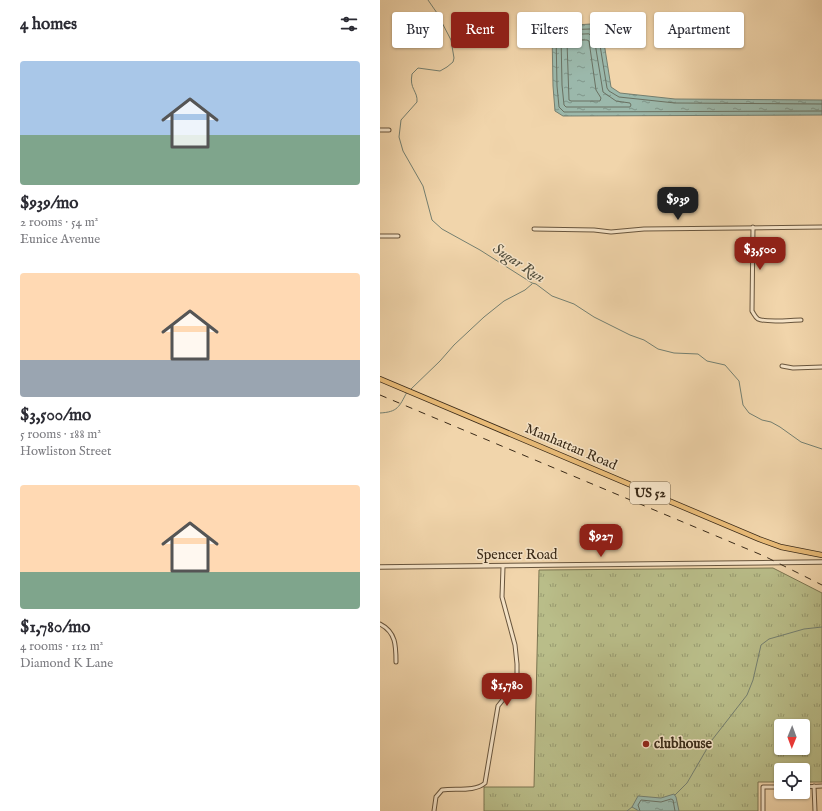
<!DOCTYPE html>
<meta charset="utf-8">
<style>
:root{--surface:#fff;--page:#f7f7f7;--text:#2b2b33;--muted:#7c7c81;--accent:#8f2418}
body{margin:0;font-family:"IM FELL English",serif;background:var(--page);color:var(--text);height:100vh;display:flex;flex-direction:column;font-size:15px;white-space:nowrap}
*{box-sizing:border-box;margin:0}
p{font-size:13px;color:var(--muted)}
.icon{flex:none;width:22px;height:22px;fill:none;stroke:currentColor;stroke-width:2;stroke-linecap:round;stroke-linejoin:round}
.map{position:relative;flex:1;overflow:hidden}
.drawer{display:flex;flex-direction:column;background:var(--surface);width:380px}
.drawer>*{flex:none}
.guide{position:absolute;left:12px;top:12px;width:370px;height:36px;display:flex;gap:8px}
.needle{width:26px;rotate:181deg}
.buttons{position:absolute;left:394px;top:719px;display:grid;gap:8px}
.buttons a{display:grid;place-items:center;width:36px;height:36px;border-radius:4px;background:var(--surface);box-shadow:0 1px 3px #0004;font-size:20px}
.price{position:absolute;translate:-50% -34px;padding:0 9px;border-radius:8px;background:var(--accent);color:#fff;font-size:13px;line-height:26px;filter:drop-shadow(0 1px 2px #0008)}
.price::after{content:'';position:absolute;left:50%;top:24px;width:12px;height:9px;margin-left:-6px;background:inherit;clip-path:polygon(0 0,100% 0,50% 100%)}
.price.selected{background:#222;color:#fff}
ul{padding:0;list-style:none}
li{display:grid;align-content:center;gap:8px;height:212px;padding:0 20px}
li span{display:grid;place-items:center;height:124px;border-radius:4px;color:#555}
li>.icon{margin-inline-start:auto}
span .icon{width:72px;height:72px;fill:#fffc;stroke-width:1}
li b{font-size:17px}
h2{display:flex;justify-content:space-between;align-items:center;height:48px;padding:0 20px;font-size:17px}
.pill{padding:0 14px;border-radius:4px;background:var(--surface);box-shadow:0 1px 3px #0004;font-size:14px;line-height:36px}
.pill.selected{background:var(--accent);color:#fff}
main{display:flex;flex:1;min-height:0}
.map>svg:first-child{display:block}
.grass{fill:url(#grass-tufts);stroke:#7a7450;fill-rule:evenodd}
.water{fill:url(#water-ripples);stroke:#747f70}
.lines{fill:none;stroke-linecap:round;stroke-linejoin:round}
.shore{stroke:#6a7162;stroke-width:1}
.stream{stroke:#747f70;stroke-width:1}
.minor-casing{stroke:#68553d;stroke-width:5}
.tertiary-casing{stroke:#68553d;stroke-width:5.5}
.primary-casing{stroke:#3a2a18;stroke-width:6}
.minor{stroke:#f6e4c8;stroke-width:3}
.tertiary{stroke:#f6e4c8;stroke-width:3.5}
.primary{stroke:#e8ba76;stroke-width:4.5}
.rail{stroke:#3a2a18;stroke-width:1;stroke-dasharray:7 7;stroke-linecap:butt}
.poi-dot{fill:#8f2418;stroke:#f6e4c8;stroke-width:1.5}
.labels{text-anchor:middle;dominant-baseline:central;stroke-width:3;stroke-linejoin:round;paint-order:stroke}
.shield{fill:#f6e4c8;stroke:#72624d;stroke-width:1}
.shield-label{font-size:13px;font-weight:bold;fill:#3a2a18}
.street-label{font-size:14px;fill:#3a2a18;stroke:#f6e4c8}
.poi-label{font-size:14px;font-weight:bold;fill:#3a2a18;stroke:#f6e4c8;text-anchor:start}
.water-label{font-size:15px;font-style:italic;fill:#524e3d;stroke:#f6e4c8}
</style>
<main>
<section class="drawer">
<h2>4 homes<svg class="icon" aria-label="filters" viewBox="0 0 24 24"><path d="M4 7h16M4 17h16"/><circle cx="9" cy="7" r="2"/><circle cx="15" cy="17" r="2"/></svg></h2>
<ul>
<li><span style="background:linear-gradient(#a9c7e8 60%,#7fa58c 0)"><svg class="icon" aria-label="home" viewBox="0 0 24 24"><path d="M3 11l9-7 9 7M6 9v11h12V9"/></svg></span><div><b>$939/mo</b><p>2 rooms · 54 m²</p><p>Eunice Avenue</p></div></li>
<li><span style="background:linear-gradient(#ffd9b3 70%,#9aa5b1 0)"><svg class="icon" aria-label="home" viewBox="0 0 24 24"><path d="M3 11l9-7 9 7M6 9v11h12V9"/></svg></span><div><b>$3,500/mo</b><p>5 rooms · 188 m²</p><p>Howliston Street</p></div></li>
<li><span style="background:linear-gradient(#ffd9b3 70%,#7fa58c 0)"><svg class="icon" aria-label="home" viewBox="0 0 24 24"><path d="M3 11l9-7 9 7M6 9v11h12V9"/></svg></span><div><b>$1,780/mo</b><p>4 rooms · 112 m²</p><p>Diamond K Lane</p></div></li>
</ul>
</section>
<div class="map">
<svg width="442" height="811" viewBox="0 0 442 811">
<defs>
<pattern id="grass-tufts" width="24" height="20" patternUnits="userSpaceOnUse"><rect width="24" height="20" fill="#b9bd89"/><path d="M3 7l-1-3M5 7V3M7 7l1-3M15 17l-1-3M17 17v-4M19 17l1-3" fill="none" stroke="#979a6f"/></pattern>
<pattern id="water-ripples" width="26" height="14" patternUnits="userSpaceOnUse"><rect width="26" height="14" fill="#9bb8ab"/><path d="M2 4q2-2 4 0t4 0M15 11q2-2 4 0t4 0" fill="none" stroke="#7f968a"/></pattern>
</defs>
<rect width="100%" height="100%" fill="#f1d5ab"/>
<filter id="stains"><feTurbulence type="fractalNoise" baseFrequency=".005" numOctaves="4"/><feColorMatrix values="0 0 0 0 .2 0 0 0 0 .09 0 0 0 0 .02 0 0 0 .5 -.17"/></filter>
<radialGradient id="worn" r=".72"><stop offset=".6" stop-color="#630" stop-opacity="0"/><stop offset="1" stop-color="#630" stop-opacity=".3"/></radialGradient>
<path class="grass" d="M393 568 442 593V782H423V770H401V782H378V811H104V787H154L159 570ZM401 726H423V748H401Z"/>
<g class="water">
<path d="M211 24 222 30 231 87 240 93 295 99 442 100V115L183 116 175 111 173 86 172 32 179 26Z"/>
<path d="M294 794 296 797 299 811H259L252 807 258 796 281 798Z"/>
</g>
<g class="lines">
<g class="shore">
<path d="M209 34 214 37 223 92 236 101 250 103 251 105 250 107H186L184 105 182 85 181 36 183 35Z"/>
<path d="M189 40H207L209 41 216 90 221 98 220 101H191L189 100 187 42Z"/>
<path d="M442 104 295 103 239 97 229 91 227 88 218 33 210 29 181 30 176 34 177 86 179 107 184 112 442 111"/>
<path d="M260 811 258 805 261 800 281 802 291 799 293 800 295 811"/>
</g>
<g class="stream">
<path d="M48 0 57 13 71 40 74 58 73 62 67 67 60 71 38 68 32 74C29 89 38 91 37 102L21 120 19 137 23 151 43 186 52 220 62 229 100 250 152 283 156 284 172 296 194 304 214 317 250 335 264 340 278 349 294 353 318 354 327 361 345 365 359 381 363 405 369 413 382 420 391 422 400 427 421 442 442 449"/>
<path d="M30 390 60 361 74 345 104 317 124 301 145 290 152 284"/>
<path d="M0 413C18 412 19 407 27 392"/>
<path d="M295 795 307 783 332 740 367 695 373 680 381 645 389 639 424 629 442 627"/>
<path d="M247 811 252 807"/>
</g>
<defs>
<g id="minor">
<path d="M0 130H9"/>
<path d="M373 227 372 311C374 314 375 317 378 319 387 323 411 320 421 320"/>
<path d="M154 229 214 230 231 232 264 229 442 227"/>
<path d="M0 236H18"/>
<path d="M402 366 413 368 442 367"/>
<path d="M0 624C16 632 16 646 16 662"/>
<path d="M434 786 435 811"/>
<path d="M423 787 442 786"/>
<path d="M54 811 56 797 62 790C75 788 95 792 105 783L118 706 133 687 137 678V664L135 645 122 597 123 567"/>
<path d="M383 811V787H401"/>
</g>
<path id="tertiary" d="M0 567 442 562"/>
<path id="primary" d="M0 379 379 539 401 547 442 555"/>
</defs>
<use href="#minor" class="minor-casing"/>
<use href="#tertiary" class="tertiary-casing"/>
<use href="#primary" class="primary-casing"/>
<use href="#minor" class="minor"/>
<use href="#tertiary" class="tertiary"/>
<use href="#primary" class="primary"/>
<path class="rail" d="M0 395 384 556 442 585"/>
</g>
<circle class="poi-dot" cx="266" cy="744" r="4"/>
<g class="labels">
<rect class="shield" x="250" y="482" width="40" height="22" rx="3"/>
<g class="shield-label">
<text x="270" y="493">US 52</text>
</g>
<g class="street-label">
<text transform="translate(191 447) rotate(23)">Manhattan Road</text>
<text x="137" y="555">Spencer Road</text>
</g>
<g class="poi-label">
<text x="274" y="744">clubhouse</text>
</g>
<g class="water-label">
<text transform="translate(139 263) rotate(33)">Sugar Run</text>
</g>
</g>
<rect width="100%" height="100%" filter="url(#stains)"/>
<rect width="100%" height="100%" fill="url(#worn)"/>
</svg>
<div class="buttons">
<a><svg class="needle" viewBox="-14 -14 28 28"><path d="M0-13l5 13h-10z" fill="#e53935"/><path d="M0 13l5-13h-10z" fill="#7c7c81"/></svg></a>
<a><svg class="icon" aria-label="locate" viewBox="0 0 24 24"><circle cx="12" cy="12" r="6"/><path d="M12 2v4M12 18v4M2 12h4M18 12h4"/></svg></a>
</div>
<b class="price selected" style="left:298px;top:221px">$939</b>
<b class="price" style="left:380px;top:271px">$3,500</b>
<b class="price" style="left:221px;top:558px">$927</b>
<b class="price" style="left:127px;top:707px">$1,780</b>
<div class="guide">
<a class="pill">Buy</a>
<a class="pill selected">Rent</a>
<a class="pill">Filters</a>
<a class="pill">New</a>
<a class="pill">Apartment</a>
</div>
</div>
</main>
